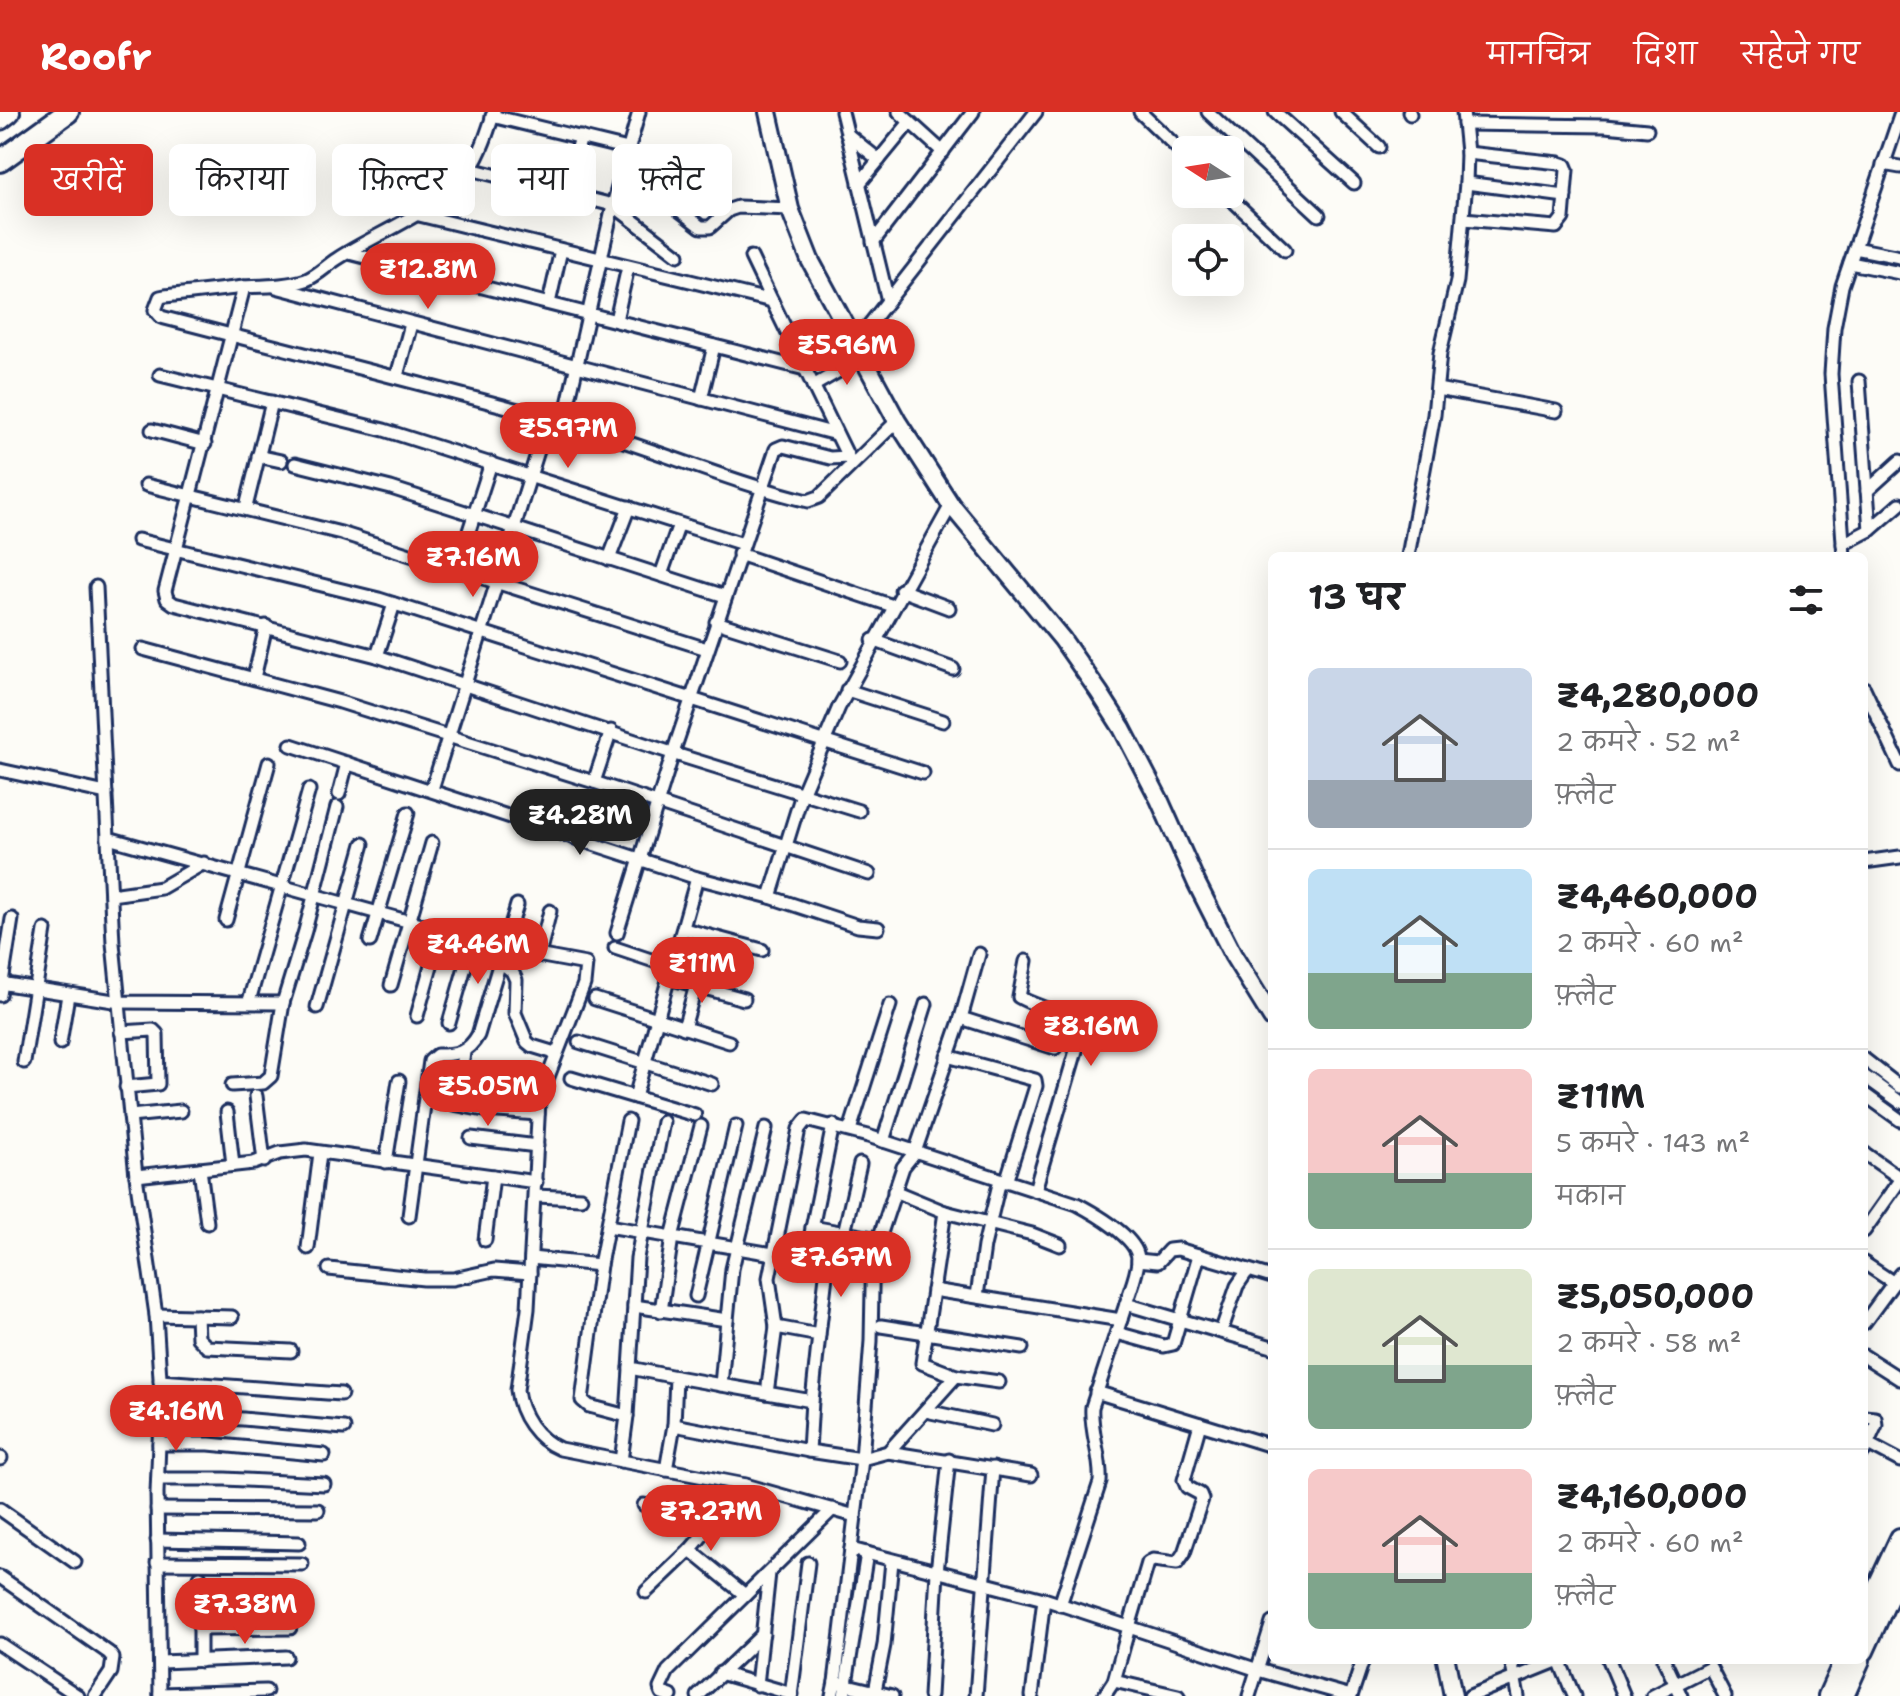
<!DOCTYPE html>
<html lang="hi">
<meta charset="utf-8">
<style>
:root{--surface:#fff;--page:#f2f2f2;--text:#202124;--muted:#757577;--line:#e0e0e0;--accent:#d93025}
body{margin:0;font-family:"Shantell Sans","Playpen Sans Deva",sans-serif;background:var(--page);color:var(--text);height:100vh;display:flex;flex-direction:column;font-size:30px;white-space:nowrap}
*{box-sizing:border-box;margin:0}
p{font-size:26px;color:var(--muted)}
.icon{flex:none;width:44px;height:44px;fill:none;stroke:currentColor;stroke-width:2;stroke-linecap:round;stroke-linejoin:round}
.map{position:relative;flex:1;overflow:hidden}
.details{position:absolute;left:1268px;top:440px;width:600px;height:1112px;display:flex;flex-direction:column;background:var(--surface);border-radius:12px;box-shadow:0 8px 32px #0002}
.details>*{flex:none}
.guide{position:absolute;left:24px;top:32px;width:760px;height:72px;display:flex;gap:16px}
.needle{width:52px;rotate:282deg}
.tools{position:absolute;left:1172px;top:24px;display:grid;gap:16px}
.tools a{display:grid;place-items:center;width:72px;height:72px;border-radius:12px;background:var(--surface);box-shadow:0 8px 32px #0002;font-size:40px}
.price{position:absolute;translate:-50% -68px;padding:0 18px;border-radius:28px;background:var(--accent);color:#fff;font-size:26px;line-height:52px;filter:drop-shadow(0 2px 4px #0008)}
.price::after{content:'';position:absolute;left:50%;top:48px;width:24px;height:18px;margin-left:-12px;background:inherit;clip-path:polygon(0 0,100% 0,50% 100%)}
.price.active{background:#222;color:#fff}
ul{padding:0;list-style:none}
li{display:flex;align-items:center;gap:24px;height:200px;padding:0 40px}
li+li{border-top:2px solid var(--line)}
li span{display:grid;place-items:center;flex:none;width:224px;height:160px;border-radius:12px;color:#555}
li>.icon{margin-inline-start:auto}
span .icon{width:96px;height:96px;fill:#fffc;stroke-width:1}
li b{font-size:34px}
h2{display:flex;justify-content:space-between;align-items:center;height:96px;padding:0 40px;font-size:34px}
.chip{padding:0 28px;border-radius:12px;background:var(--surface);box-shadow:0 8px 32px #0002;font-size:28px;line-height:72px}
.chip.active{background:var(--accent);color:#fff}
header{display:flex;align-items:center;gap:48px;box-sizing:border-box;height:112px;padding:0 40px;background:var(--accent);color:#fff}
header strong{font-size:38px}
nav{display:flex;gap:44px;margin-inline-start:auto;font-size:28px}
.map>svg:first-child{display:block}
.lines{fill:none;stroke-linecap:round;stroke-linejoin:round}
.minor-casing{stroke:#1b2f5e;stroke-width:17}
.secondary-casing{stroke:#1b2f5e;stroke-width:22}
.primary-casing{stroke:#1b2f5e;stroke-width:24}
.motorway-casing{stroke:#1b2f5e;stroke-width:26}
.minor{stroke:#fdfcf7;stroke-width:11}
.secondary{stroke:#fdfcf7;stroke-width:16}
.primary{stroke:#fdfcf7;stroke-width:18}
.motorway{stroke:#fdfcf7;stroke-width:20}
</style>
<header>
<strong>Roofr</strong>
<nav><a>मानचित्र</a><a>दिशा</a><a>सहेजे गए</a></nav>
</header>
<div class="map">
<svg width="1900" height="1584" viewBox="0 0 1900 1584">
<rect width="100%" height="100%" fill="#fdfcf7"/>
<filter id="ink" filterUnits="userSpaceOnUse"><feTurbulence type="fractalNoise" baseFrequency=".0125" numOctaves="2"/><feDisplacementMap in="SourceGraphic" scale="16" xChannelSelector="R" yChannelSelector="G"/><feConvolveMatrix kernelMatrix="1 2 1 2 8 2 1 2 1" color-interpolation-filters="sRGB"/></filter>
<g filter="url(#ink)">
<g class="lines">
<defs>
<g id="minor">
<path d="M494 0C488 19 481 41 470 57 444 97 376 121 337 147 326 154 318 163 306 168 287 174 265 174 244 175L165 479 167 487 174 492 377 544 678 643 859 699"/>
<path d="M842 0 888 189"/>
<path d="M899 0 943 40"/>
<path d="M1140 0 1186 44"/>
<path d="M1208 0 1319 103"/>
<path d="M1275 0 1354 71"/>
<path d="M1341 0 1379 35"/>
<path d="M1409 0 1410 2"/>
<path d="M492 4 628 37"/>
<path d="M1464 12 1605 14 1647 18"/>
<path d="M847 22 879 48"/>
<path d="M1883 52 1900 55"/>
<path d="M624 55 701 115H710L729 98 738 95 790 97"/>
<path d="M470 57 613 93 678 143"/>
<path d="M1466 71 1565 84"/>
<path d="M859 72 910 10"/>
<path d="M565 81 581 25"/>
<path d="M1226 82 1285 138"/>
<path d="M415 102 772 189 850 349"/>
<path d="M1464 107 1556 115 1563 106 1567 58 1565 53 1559 51 1467 41"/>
<path d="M873 130 973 0"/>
<path d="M1855 136 1900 145"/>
<path d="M349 141 805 257"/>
<path d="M751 145 772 189"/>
<path d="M1850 151 1900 161"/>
<path d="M244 175 165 184 160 185 155 198 161 205C296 240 432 274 566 311 648 334 726 369 808 389L819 385 897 309"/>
<path d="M276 175 836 322"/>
<path d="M549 191 561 138"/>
<path d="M616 208 628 155"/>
<path d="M855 231 1036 0"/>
<path d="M160 263 384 318 743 432"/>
<path d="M397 264 411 212"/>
<path d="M1859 269 1870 418"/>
<path d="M813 274 863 245"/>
<path d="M1437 277 1556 299"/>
<path d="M701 287 714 234"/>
<path d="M564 310 613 93 639 0"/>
<path d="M152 318 205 332"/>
<path d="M258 344 281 349"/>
<path d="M295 352 391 376 725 484"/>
<path d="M146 373 341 421 707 537"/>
<path d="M1867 379 1900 349"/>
<path d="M246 395 272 290"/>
<path d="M138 428 379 487 923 661"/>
<path d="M1843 432 1870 418 1900 392"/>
<path d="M739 442 893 494"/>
<path d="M1408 444 1434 303 1440 241 1457 169 1466 71 1467 41 1463 0"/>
<path d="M1844 444 1831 262 1834 216 1842 174 1900 4"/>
<path d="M609 447 629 395"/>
<path d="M457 456 491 351"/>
<path d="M661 463 679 412"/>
<path d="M96 475 113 831 136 1064 156 1203 161 1282 157 1381 160 1584"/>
<path d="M901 478 949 496"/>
<path d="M716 510 840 549"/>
<path d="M873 528 953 557"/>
<path d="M143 537 340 590 594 670 869 762"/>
<path d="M377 544 394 492"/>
<path d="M254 566 266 514"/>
<path d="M1864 576 1900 653"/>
<path d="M847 578 943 609"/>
<path d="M291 633 697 766 770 785 858 814 878 816"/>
<path d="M0 658 106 681"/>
<path d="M594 670 611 619"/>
<path d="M432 677 548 307"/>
<path d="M339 682 347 651"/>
<path d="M108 726 515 839 586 852 584 872 539 988 528 1197 517 1278C520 1303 536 1327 560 1337L745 1373 855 1404"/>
<path d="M1864 750 1900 745"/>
<path d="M111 783 161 776 204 751"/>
<path d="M770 785 802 682 839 595 951 393"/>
<path d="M226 808 269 651"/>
<path d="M684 817 762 838"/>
<path d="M617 821 673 641 776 337 783 334 830 346 848 345"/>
<path d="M370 829 408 701"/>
<path d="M615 836 672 855"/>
<path d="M539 843 550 799"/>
<path d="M1026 849 1019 885C1045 900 1070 896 1078 932L1035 1078"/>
<path d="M500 850 512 859 516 868 515 901 527 930 532 934 555 941"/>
<path d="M669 866 744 887"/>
<path d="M0 871 120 890 283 891"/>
<path d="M391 873 432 731"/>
<path d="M0 883 12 807"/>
<path d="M595 887 729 930"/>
<path d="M249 889 309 678"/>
<path d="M317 895 363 732"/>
<path d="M417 904 441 818"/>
<path d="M961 906 1055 936"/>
<path d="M449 911 473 827"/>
<path d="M684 916 696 873"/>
<path d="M121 920 153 918 157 922 158 972 126 975"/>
<path d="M579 930 712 972"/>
<path d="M60 931 68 883"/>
<path d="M464 940 462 955 468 962 543 973"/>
<path d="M947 944 1035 968 1036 974 1006 1070"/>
<path d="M1864 947 1900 975"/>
<path d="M24 950 45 818"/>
<path d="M1864 964 1900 990"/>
<path d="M571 966 695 1003"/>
<path d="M232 973 263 971 271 964 283 891 305 819 337 695"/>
<path d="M1864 982 1900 1008"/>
<path d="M256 984 264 1049"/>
<path d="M635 985 697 766"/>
<path d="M443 990 484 998 538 1002"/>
<path d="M227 1000 233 1053"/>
<path d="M130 1004 181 999"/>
<path d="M850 1018 890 893"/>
<path d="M471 1026 537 1034"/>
<path d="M883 1029 926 892"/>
<path d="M1864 1041 1900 1066"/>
<path d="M386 1050 399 969"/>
<path d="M200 1057 207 1111"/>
<path d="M136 1064 254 1051 280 1041 306 1038 536 1070"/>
<path d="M894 1079 945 1100 1032 1122 1060 1133"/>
<path d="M535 1084 581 1086"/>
<path d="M945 1100 922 1251 956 1264 999 1270"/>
<path d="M409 1104 430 949 437 943C456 943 468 941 478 923L517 793"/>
<path d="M608 1114 773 1142 873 1151"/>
<path d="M812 1115 873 1126 880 1124 903 1055 915 1040 961 906 979 842"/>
<path d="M1864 1119 1900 1068"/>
<path d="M844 1121 860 1052"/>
<path d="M873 1126 871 1229 862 1347 888 1340 956 1264"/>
<path d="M485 1128 493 1064"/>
<path d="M308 1136 320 1041"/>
<path d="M531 1146 600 1153"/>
<path d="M806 1146 833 1013"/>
<path d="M1138 1148 1158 1150 1169 1138 1178 1137 1272 1165"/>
<path d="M1864 1151 1894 1171"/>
<path d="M329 1157 424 1167H453L494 1158 530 1161"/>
<path d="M933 1178 1121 1208"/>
<path d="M696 1184 736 1014"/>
<path d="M977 1184 984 1134 1000 1068"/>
<path d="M634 1194 727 1208 721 1273"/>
<path d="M661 1199 672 1125 701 1014"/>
<path d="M156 1203 232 1205"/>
<path d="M197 1204 198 1226 207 1235 291 1239"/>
<path d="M727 1208 732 1157 766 1016"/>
<path d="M1864 1211 1900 1162"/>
<path d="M881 1214 1022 1236"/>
<path d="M776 1215 769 1166 799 1017 806 1008 868 1024 1077 1092C1094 1101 1138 1126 1138 1147 1138 1161 1130 1178 1126 1192"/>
<path d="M1221 1220 1237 1174 1248 1158"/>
<path d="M1117 1221 1164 1234 1173 1232 1199 1143"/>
<path d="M819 1223 828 1147"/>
<path d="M1864 1244 1900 1267"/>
<path d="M630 1256 676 1265 674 1313"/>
<path d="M676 1265 812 1289 809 1339"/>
<path d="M160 1269 341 1282"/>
<path d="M1096 1280 1272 1334"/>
<path d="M767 1281 776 1215 819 1223 812 1289"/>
<path d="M926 1299 992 1313"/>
<path d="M161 1303 243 1307 344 1316"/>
<path d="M627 1304 637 1146 663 1010"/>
<path d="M1864 1305 1875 1306 1876 1313 1864 1339"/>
<path d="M1200 1312 1184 1368 1187 1375 1200 1382 1202 1387 1184 1441 1177 1451 1153 1448 1148 1451 1129 1515 1258 1558 1351 1584"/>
<path d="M159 1332H209L324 1343"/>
<path d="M1868 1332 1900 1349"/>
<path d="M888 1340 1031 1363"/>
<path d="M0 1347 1 1346"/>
<path d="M621 1349 627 1304 589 1294 582 1288 600 1153 628 1009"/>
<path d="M666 1358 674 1313 809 1339 862 1347 851 1437"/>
<path d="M158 1367H225L324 1372"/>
<path d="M644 1393 716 1407"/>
<path d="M0 1397 75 1450"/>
<path d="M157 1397 318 1398"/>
<path d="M157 1428 299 1431"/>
<path d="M690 1438 745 1483"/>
<path d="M157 1451 302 1452"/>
<path d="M0 1465 109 1541 113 1546 111 1560 95 1584"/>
<path d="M646 1480 690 1438 745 1373"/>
<path d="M1060 1493 1100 1370C1102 1345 1090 1321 1092 1295L1126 1192 1272 1235"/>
<path d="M200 1517 290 1516"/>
<path d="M0 1532 78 1584"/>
<path d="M1511 1548 1518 1584"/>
<path d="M1609 1548 1624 1584"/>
<path d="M1664 1548 1681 1584"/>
<path d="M200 1549V1465"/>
<path d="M161 1550 286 1545"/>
<path d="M720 1561 792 1582"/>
<path d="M1114 1569 1178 1584"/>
<path d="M835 1570 851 1437 1044 1487"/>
<path d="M757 1573 769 1461"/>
<path d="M872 1579 892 1584"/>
<path d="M875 1579 884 1533 892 1449"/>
<path d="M160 1582 266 1579"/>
<path d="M671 1584 662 1581 660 1576 668 1559 833 1397"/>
<path d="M698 1584 763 1522"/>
<path d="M791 1584 808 1451"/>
<path d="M832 1584 835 1570 872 1579 871 1584"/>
<path d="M844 1584 867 1441"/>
<path d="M930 1584 937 1460 949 1348"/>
<path d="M976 1584 993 1356"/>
<path d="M1032 1584 1044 1487 1129 1515 1114 1569 1104 1584"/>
<path d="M1249 1584 1272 1511"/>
<path d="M1351 1584 1363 1548"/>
<path d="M1470 1584 1559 1548 1574 1584"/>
<path d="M1653 1584 1710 1555 1725 1584"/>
</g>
<g id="secondary">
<path d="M768 0 790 97 810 148 897 309 951 393 1062 527 1099 580 1122 616 1159 687 1197 772 1233 843 1272 906"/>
<path d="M1446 1548 1453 1584"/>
</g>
<g id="primary">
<path d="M1864 1503 1900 1426"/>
<path d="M1864 1539 1900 1460"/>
<path d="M1828 1584 1844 1548"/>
<path d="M1844 1584 1860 1548"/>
</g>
<g id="motorway">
<path d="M0 7 9 0"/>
<path d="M0 49 68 0"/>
</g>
</defs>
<use href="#minor" class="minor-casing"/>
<use href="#secondary" class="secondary-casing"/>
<use href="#primary" class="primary-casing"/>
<use href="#motorway" class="motorway-casing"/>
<use href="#minor" class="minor"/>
<use href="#secondary" class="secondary"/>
<use href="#primary" class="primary"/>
<use href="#motorway" class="motorway"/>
</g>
</g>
</svg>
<div class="tools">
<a><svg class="needle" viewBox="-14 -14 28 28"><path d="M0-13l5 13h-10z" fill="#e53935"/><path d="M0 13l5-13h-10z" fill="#757577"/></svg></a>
<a><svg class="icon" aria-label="locate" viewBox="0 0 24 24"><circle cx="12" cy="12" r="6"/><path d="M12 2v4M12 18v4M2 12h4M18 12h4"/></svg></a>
</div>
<b class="price" style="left:428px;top:199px">₹12.8M</b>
<b class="price" style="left:847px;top:275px">₹5.96M</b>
<b class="price" style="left:568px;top:358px">₹5.97M</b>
<b class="price" style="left:473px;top:487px">₹7.16M</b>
<b class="price active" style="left:580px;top:745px">₹4.28M</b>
<b class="price" style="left:478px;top:874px">₹4.46M</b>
<b class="price" style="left:702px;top:893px">₹11M</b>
<b class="price" style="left:1091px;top:956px">₹8.16M</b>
<b class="price" style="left:488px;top:1016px">₹5.05M</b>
<b class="price" style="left:841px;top:1187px">₹7.67M</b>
<b class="price" style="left:176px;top:1341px">₹4.16M</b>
<b class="price" style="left:711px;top:1441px">₹7.27M</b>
<b class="price" style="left:245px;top:1534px">₹7.38M</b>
<div class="guide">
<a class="chip active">खरीदें</a>
<a class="chip">किराया</a>
<a class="chip">फ़िल्टर</a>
<a class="chip">नया</a>
<a class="chip">फ़्लैट</a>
</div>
<section class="details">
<h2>13 घर<svg class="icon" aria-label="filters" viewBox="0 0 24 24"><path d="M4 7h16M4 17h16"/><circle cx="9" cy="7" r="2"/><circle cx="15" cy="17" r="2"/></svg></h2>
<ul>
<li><span style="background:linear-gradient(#c9d6e8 70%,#9aa5b1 0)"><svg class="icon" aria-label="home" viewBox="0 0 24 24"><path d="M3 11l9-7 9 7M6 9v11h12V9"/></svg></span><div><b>₹4,280,000</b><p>2 कमरे · 52 m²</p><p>फ़्लैट</p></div></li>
<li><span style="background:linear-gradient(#bfe0f5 65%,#7fa58c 0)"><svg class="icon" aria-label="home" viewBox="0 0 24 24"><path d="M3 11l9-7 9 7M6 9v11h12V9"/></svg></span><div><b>₹4,460,000</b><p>2 कमरे · 60 m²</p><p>फ़्लैट</p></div></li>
<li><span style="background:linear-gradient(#f6c9c9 65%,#7fa58c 0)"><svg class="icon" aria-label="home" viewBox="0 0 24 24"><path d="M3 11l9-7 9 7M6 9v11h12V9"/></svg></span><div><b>₹11M</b><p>5 कमरे · 143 m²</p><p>मकान</p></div></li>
<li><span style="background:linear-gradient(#dfe7d0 60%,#7fa58c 0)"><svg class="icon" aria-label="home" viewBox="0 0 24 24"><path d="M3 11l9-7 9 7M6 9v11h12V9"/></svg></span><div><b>₹5,050,000</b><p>2 कमरे · 58 m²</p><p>फ़्लैट</p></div></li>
<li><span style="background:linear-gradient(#f6c9c9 65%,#7fa58c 0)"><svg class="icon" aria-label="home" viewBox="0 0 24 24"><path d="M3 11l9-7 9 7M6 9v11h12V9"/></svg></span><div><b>₹4,160,000</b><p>2 कमरे · 60 m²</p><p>फ़्लैट</p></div></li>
</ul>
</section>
</div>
